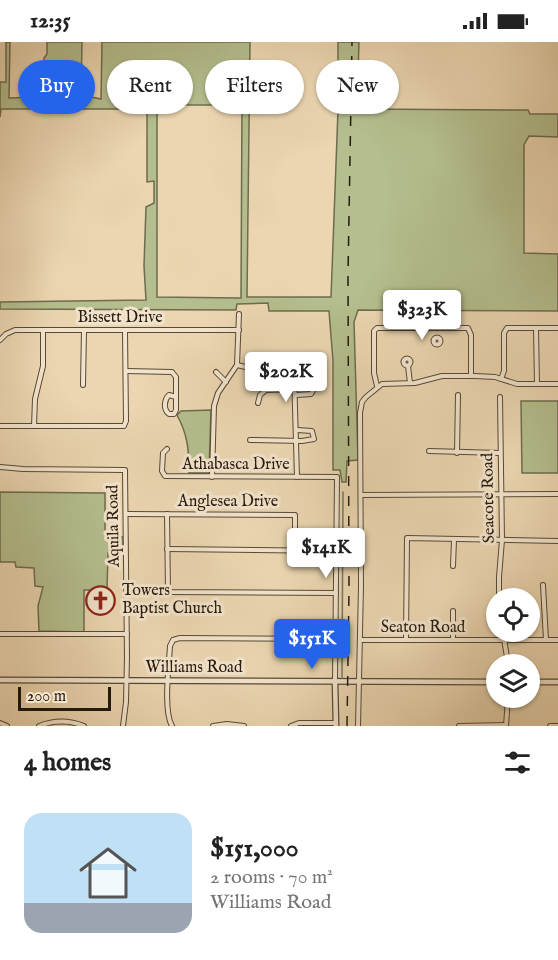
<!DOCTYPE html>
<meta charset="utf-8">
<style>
:root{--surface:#fff;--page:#f6f6f6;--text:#222;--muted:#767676;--accent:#2563eb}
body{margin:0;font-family:"IM FELL English",serif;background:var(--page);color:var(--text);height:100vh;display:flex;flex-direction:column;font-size:22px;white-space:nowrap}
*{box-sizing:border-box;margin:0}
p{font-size:20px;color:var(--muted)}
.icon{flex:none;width:33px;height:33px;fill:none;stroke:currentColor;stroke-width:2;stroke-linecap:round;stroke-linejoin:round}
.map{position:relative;height:684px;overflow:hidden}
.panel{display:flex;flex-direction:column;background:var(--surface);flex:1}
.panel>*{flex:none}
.guide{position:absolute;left:18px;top:18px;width:522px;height:54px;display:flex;gap:12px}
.tools{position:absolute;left:486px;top:546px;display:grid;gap:12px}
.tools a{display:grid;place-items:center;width:54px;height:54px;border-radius:50%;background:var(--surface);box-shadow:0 2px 4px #0004;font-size:30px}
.scale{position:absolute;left:18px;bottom:15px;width:93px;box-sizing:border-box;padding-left:6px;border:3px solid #261a0e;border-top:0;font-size:16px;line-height:21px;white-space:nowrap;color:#261a0e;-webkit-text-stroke:4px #f2e4cc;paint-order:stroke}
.price{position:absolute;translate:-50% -51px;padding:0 14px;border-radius:6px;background:#fff;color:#222;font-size:20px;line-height:39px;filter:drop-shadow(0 2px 3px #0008)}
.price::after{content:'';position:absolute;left:50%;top:36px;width:18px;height:14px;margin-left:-9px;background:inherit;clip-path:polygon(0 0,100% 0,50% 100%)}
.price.selected{background:var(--accent);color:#fff}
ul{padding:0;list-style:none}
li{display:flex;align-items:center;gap:18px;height:150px;padding:0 24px}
li span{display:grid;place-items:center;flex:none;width:168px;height:120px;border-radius:18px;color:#555}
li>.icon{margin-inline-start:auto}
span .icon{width:72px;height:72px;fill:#fffc;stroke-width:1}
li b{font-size:26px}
h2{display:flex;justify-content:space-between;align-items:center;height:72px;padding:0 24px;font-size:26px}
.pill{padding:0 21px;border-radius:27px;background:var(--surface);box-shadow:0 2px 4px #0004;font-size:21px;line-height:54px}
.pill.selected{background:var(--accent);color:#fff}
.status{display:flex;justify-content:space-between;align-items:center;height:42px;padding:0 30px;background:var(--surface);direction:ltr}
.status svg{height:16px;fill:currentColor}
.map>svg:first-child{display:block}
.green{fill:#b4be8e;stroke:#6d6c4e;stroke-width:1.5;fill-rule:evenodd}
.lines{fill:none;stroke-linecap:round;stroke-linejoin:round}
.stream{stroke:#6a796c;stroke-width:1.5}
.minor-casing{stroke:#574937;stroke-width:6}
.tertiary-casing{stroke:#574937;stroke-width:7}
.minor{stroke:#f2e4cc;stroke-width:4}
.tertiary{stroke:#f2e4cc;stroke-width:4.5}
.rail{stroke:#261a0e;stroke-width:1.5;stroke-dasharray:10 10;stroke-linecap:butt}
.labels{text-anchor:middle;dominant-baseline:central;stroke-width:6;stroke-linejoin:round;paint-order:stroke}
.street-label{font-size:16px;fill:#261a0e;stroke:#f2e4cc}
.poi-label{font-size:16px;fill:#261a0e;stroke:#f2e4cc;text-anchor:start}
</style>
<div class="status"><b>12:35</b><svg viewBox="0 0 49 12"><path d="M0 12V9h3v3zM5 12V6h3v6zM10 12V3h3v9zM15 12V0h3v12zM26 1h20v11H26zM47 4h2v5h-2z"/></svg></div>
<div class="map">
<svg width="558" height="684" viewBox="0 0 558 684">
<rect width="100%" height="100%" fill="#ebd6b1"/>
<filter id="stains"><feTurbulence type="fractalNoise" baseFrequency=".00333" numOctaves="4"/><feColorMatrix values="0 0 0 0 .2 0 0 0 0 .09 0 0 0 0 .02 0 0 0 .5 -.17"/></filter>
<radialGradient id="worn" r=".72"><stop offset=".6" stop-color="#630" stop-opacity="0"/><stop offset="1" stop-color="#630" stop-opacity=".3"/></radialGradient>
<g class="green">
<path d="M6 0H10L9 56 43 55 44 16 47 12V0H82L81 53 101 57 102 0H250L247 255H331L338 68V0H359L357 67 528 68 530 72H558V95L529 94 524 103V211L558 212V269L358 268 354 280 358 418 347 419 346 440H342L340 428H333V319L329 269H269L268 261 237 262 236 268 0 267V260L146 258 144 224 146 165 154 161V139L147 140V67H1L0 75V40H6ZM157 63H242L241 256 157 255Z"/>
<path d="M521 359H558V431H522Z"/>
<path d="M211 368 209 431H189C189 409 188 393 177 373L181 369Z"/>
<path d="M0 450 105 451V494L123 495V511H108L107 548H84V590L39 589 38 564 43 545 35 544 34 526 16 525 15 520H0Z"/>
</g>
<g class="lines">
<path class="stream" d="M342 635 343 450"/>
<defs>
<g id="minor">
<path d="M536 286 537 342"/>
<circle cx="437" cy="299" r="3.5"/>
<path d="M0 298 6 292 15 288H239"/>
<circle cx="407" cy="320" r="3.5"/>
<path d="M237 323 254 327 291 328 294 331 297 435"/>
<path d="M408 324 410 341"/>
<path d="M126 329 172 330 176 335V368L174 372H169C163 367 164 358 169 353L176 355"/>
<path d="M216 330 226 340"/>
<path d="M501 337 504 329V291L507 286H558"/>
<path d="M296 342H310L314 347 311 352 296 353"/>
<path d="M83 343 84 288"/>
<path d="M377 344 374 331V289L377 286H468L471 293V334"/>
<path d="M258 361 260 353 266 348 296 347"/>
<path d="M0 384H124L126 379 125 289"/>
<path d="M34 384 35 357 43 324V288"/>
<path d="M250 398 302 399 314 397 312 389 297 388"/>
<path d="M167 407 163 411 162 429 165 434 337 435 335 639"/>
<path d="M429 409 500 411"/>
<path d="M457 411 458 353"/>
<path d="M0 425 23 427 125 428 127 615 126 660 123 684"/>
<path d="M212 435 214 364 218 351 237 323 239 272"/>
<path d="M361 453 558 452"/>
<path d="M126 472 295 473V508"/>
<path d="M167 472 168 550 336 551"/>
<path d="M167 507 337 509"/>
<path d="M453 524 454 498"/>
<path d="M543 543 546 598"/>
<path d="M499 556V535L502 498 500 355"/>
<path d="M503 590 508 622"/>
<path d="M0 592H127"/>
<path d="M360 598H558"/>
<path d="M406 598 407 496 558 499"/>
<path d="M453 598V569"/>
<path d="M0 681 7 684"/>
<path d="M39 684C54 678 69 678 84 684"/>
<path d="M172 684C163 668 169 624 170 604L173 598 180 596 336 597"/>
<path d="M213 684 227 682 244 684"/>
<path d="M291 684 299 681H336"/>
<path d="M358 684 361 544 360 371 362 360 366 355 382 342 415 341 442 334H475L495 335 517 342H558"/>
<path d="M459 684 506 683"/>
<path d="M506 684 508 656"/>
<path d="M550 684H558"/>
</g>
<g id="tertiary">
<path d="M0 638 496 640"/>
<path d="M335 639 336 684"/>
<path d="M530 640H558"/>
</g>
</defs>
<use href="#minor" class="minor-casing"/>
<use href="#tertiary" class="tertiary-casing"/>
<use href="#minor" class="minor"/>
<use href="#tertiary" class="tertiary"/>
<path class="rail" d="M347 684 349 548 348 232 352 0"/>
</g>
<defs>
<symbol id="church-ring" viewBox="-11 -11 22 22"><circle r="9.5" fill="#f2e4cc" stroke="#8f2418" stroke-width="1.5"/><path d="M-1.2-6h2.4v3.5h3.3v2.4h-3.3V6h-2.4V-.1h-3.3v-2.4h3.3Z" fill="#8f2418"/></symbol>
</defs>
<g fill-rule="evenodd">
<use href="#church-ring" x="84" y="542" width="33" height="33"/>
</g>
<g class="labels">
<g class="street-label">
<text x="120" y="276">Bissett Drive</text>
<text x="236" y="423">Athabasca Drive</text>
<text transform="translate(489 456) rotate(-91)">Seacote Road</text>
<text x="228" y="460">Anglesea Drive</text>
<text transform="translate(114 484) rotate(-91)">Aquila Road</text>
<text x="423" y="586">Seaton Road</text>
<text x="194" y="626">Williams Road</text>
</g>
<g class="poi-label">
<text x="122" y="549">Towers<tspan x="122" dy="18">Baptist Church</tspan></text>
</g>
</g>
<rect width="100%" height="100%" filter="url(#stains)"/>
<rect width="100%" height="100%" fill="url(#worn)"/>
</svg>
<div class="tools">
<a><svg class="icon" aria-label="locate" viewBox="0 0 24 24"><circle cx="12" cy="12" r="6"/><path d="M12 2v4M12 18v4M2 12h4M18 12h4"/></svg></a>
<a><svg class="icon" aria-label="layers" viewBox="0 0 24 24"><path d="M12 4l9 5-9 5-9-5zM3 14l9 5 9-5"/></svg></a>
</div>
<div class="scale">200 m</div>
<b class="price" style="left:422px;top:299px">$323K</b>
<b class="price" style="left:286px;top:361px">$202K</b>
<b class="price" style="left:326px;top:537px">$141K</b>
<b class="price selected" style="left:312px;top:628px">$151K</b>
<div class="guide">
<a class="pill selected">Buy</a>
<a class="pill">Rent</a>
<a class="pill">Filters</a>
<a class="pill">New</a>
</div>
</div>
<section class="panel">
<h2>4 homes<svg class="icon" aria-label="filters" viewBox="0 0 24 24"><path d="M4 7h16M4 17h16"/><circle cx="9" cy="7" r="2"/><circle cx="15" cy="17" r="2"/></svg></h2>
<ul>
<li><span style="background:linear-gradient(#bfe0f5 75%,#9aa5b1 0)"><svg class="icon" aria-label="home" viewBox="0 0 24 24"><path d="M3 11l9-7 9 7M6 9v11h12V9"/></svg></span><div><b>$151,000</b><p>2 rooms · 70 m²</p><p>Williams Road</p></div></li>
</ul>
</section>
